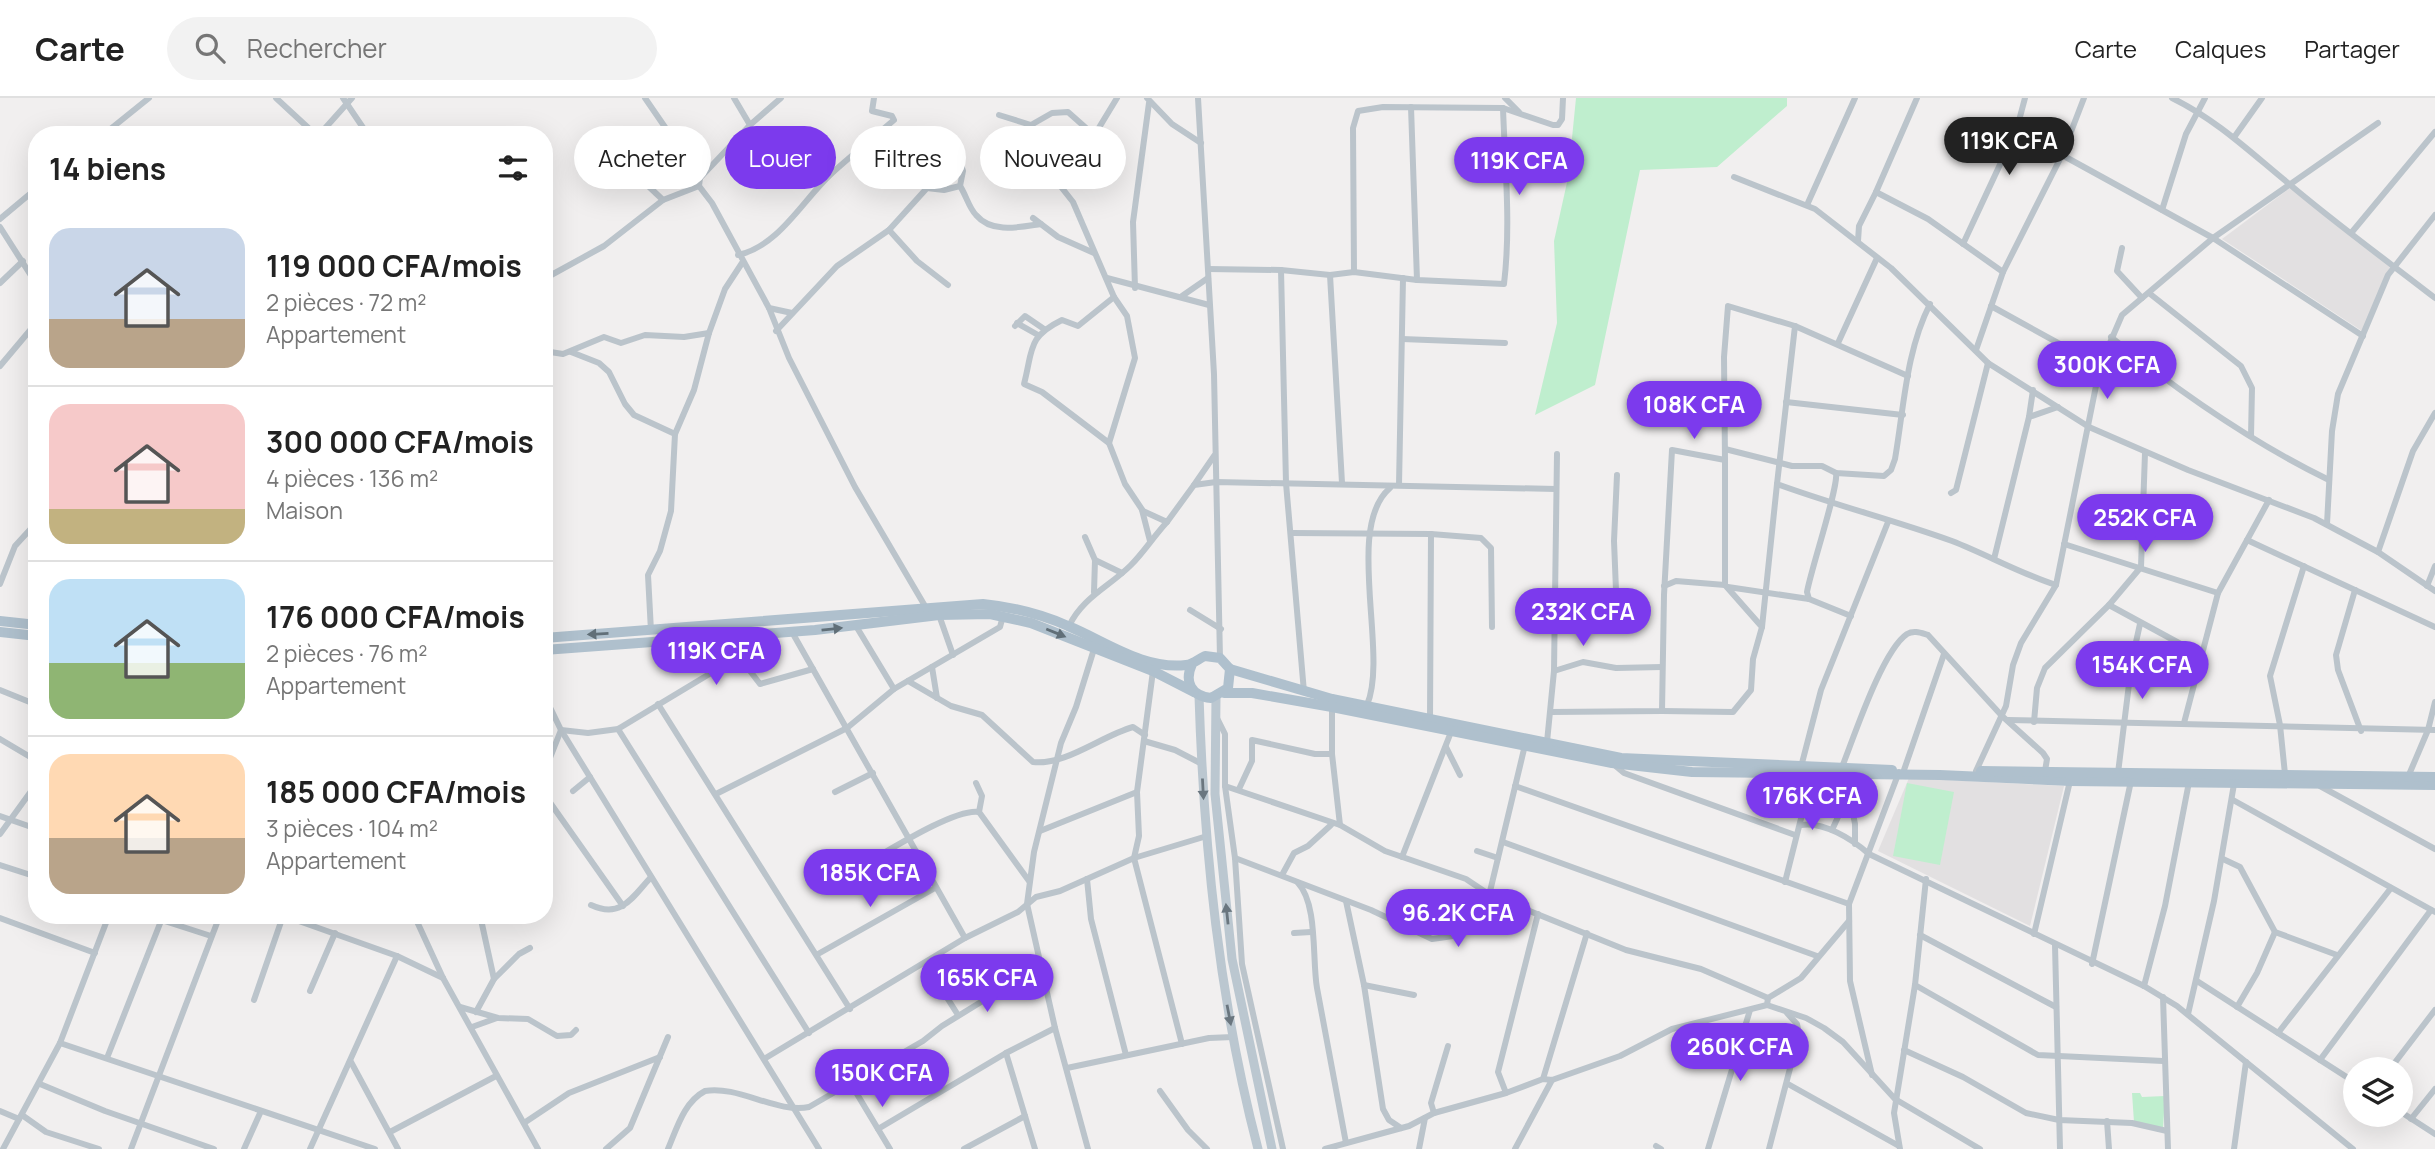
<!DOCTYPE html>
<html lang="fr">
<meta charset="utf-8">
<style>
:root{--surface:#fff;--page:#f2f2f2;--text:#222;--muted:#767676;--line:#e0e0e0;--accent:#7c3aed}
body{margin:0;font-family:Manrope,sans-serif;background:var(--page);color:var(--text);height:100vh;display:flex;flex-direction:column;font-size:26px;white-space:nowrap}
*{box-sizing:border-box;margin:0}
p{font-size:23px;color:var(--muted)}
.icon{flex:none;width:38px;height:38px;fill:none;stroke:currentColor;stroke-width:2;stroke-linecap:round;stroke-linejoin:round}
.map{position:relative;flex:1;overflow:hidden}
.side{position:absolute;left:28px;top:28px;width:525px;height:798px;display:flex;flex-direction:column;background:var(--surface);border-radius:28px;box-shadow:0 7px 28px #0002}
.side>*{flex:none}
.top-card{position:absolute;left:574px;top:28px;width:665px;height:63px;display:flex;gap:14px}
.controls{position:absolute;left:2343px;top:959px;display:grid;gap:14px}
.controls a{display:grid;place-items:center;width:70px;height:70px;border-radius:50%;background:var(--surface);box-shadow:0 7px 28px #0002;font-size:35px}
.price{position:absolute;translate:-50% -60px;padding:0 16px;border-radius:24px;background:var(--accent);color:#fff;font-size:23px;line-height:46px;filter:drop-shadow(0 2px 4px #0008)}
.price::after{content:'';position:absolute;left:50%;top:42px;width:21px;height:16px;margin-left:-10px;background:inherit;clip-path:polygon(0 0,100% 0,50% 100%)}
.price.current{background:#222;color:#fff}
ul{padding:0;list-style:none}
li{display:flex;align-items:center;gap:21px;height:175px;padding:0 21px}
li+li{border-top:2px solid var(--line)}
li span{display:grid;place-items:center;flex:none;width:196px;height:140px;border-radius:21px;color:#555}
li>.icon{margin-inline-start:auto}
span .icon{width:84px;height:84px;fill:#fffc;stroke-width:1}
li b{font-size:30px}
h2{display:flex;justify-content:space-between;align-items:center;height:84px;padding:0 21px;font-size:30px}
.pill{padding:0 24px;border-radius:32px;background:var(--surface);box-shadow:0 7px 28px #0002;font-size:24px;line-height:63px}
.pill.current{background:var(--accent);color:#fff}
header{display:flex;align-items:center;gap:42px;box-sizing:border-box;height:98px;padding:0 35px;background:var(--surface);border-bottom:2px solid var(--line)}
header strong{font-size:33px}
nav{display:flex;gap:38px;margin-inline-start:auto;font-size:24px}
.search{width:490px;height:63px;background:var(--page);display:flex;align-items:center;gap:18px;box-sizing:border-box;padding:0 24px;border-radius:38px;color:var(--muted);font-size:26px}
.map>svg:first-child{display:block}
.education{fill:#e2e0e1}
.green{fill:#bfeece}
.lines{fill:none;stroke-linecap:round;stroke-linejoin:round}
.minor{stroke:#bbc4cb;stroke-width:6}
.secondary{stroke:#bbc7d0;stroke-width:9}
.primary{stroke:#afc0cd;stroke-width:10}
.oneway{fill:#616f78}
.oneway2{fill:#6a767f}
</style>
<header>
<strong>Carte</strong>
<div class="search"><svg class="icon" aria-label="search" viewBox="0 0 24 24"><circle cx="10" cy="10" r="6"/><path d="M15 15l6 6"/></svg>Rechercher</div>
<nav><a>Carte</a><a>Calques</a><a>Partager</a></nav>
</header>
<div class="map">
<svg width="2435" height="1051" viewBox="0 0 2435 1051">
<rect width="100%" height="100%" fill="#f1efef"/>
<g class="education">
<path d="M2290 90 2391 167 2362 233 2222 141Z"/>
<path d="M1909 680 2064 688 2030 828 1878 753Z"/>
</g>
<g class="green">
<path d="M1576 0H1787V8L1717 69 1640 72 1595 287 1535 317 1557 225 1554 143 1568 80Z"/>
<path d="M1907 685 1954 694 1940 767 1893 758Z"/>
<path d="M2132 995H2140L2142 999 2165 998 2163 1031 2134 1024Z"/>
</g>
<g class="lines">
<g class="minor">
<path d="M276 0 316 37"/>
<path d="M343 0 368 37"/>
<path d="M645 0 700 80 699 88 712 105 769 210 789 260 855 389 925 508"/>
<path d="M734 0 750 27"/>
<path d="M1147 0 1172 26 1201 45"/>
<path d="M1198 0 1214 276 1220 560"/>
<path d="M1505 0 1519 14"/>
<path d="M1917 0 1876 94 1928 121 2003 174"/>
<path d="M2172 0C2217 22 2250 54 2288 85 2335 125 2386 162 2435 200"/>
<path d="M1411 9 1417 182"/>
<path d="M999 17 1031 27 1052 15 1068 14 1104 46 1110 56"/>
<path d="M103 37 149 0"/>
<path d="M319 37 352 0"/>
<path d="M2235 38 2262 0"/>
<path d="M2062 57 2213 140 2363 238"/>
<path d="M1033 64 1058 85 1073 104 1114 199 1127 218 1135 260 1109 345 1125 386 1143 413 1167 424 1194 387 1216 384 1556 391"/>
<path d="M625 66 663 102"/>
<path d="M1734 79 1815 111 1891 170 1988 265 2089 329 2188 372 2314 420 2378 454 2435 493"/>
<path d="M700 80 750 27 781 0"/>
<path d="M1058 85 1080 61 1117 0"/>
<path d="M960 88C966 97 969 110 976 117 992 136 1020 129 1041 126"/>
<path d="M1807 107 1855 0"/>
<path d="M2162 112 2186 36 2205 0"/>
<path d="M1033 120 1058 139 1094 155"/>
<path d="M0 121 37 90"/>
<path d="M0 129 37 187"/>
<path d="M889 132 917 163 948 187"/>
<path d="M2352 134 2435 34"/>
<path d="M1858 143 1859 128 1876 94"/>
<path d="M1963 146 2017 30 2025 0"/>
<path d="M2122 150 2117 173 2142 200"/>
<path d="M738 157C779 148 802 103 831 76 852 57 873 40 894 22L892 18 872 13 874 0"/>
<path d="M1208 171 1281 172 1330 177 1354 174 1417 182 1504 186C1511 128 1505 69 1503 10"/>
<path d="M1281 172 1286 385 1304 594"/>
<path d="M1354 174 1353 30 1358 13 1383 9 1503 10 1553 27H1558L1562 21 1563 0"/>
<path d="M1330 177 1342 385"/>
<path d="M1107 180 1209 207"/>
<path d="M544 181 604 148 663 102 699 88"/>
<path d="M0 185 23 163"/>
<path d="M1135 190 1133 124 1149 5"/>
<path d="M2149 195 2241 268 2252 290 2251 338"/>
<path d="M1182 198 1208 180"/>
<path d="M1991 208 2100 268"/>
<path d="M769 210 792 215"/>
<path d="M1017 225 1038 237"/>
<path d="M1015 228 1025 218 1044 231"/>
<path d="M1795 228 1777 386C1834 407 1894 422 1952 443 1988 457 2019 475 2056 487"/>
<path d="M776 233 837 168 889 132 927 90 944 92 960 88 963 73 961 67 930 38"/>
<path d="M2111 239C2178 293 2251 344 2329 382"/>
<path d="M1402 241 1505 245"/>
<path d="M1838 245 1877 160"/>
<path d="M1976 252 2003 174 2062 57 2084 0"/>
<path d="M544 253 563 256 604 239 621 245 645 237 684 239 709 235"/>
<path d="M571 254 599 265 609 274 625 306 634 317 675 336"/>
<path d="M0 268 37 224"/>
<path d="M1786 304 1903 317"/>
<path d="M2029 319 2058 309"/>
<path d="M1109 345 1042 294 1024 286C1033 252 1027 239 1062 222L1078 228 1114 199"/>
<path d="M1725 351 1792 368H1822L1836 375 1884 378 1891 372 1895 361C1904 309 1906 253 1930 206"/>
<path d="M1836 375C1839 388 1811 471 1807 494L1809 501 1851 518"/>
<path d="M1194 387 1214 358"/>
<path d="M1399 387 1403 180"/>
<path d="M1951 395 1956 392 1988 265"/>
<path d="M1142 412 1150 443"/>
<path d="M2327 426 2332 333 2338 296 2388 177 2435 117"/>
<path d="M1292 435 1431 436 1481 440 1491 450 1492 529"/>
<path d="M1085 439 1095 462 1094 494"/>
<path d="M2247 442 2435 529"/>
<path d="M2064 446 2218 495"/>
<path d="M2378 454 2413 353 2435 315"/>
<path d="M1994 461 2029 319 2033 292"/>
<path d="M1095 462 1122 475"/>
<path d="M0 486 15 448 37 424"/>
<path d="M1664 488 1676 483 1725 487V362"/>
<path d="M2427 488 2435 468"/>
<path d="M1728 489 1809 501"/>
<path d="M2355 492 2336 557 2338 572 2361 633"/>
<path d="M2109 507 2201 557"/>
<path d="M1190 512 1221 531"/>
<path d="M939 517 953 557"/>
<path d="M1617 517 1614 443 1617 377"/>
<path d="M1553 520 1632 517"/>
<path d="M856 528 894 591"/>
<path d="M1069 528C1083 499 1109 489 1131 467 1144 454 1154 438 1167 424"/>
<path d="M1762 529 1777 386"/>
<path d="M651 533 648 477 660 453 671 413 675 336 694 292 709 235 725 191 742 165"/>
<path d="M792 534 965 840"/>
<path d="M720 564 747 569 760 586 813 571"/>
<path d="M932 569 937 600"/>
<path d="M1153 573 1137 694 1139 738 1134 760 1182 946"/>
<path d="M1554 573 1583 564 1616 570 1662 569"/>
<path d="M908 583 951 608 982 617 1033 664C1065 668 1101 638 1133 629L1145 637"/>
<path d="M0 592 37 607"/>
<path d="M544 597 561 632 819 1051"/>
<path d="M658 606 850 911"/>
<path d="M1367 607C1389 556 1344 429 1390 390"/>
<path d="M1332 609V656L1340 727"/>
<path d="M1662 613 1733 614 1751 592 1753 561 1762 529 1725 487"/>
<path d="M1551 614 1662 613 1664 497 1672 352 1725 362 1724 259 1728 208 1795 228 1908 278"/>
<path d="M1217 620 1225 636V688L1235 760 1242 866 1283 1051"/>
<path d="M1430 621 1431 436"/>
<path d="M2008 622 2435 632"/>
<path d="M2034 624 2037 590 2045 570 2109 507 2141 469 2145 355"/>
<path d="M2184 625 2218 495 2269 402"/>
<path d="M618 631 809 935"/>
<path d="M0 641 37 663"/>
<path d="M1144 643 1175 652 1202 666"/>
<path d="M1547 644 1554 573 1557 356"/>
<path d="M1446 649 1460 677"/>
<path d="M1612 665 1624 675 1795 737"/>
<path d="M1801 669 1821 592 1888 424"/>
<path d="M1842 669C1854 639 1882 553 1907 536 1914 532 1921 535 1928 537L2002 618 2043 655 2047 661 2045 673"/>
<path d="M1904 672 1944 556"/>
<path d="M1976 673 2006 608 2013 567 2021 545 2056 487 2100 268 2122 217 2213 140 2378 25"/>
<path d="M544 675 561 632 588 635 618 631 716 572 721 557V537"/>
<path d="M2118 675 2132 562 2140 526"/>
<path d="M2285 676 2280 627 2270 578 2304 468"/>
<path d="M2408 679 2428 632 2435 604"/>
<path d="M976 685 982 698 979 714 1029 783"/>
<path d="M1225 688 1340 727 1385 753 1466 781 1490 797 1626 852 1701 871 1768 900"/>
<path d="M1515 688 1849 806 1850 883 1872 977"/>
<path d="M2320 688 2435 751"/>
<path d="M1239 691 1252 663V642L1315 656H1332"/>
<path d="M573 693 590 679"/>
<path d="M835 694 873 675"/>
<path d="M1849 695 1855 726V746"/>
<path d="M544 696 623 808"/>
<path d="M716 696 847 630 894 591 1000 529 1003 518"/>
<path d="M2233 702 2435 814"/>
<path d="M0 718 37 731"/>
<path d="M1801 727C1823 723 1852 741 1869 756L2144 888 2177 908 2353 1051"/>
<path d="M1832 732 1849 695 1851 678"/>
<path d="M1040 733 1137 694"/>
<path d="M0 736 37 685"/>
<path d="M1503 744 1817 858"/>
<path d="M1477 753 1498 760"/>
<path d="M1402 759 1451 634"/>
<path d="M1235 760 1371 812 1432 841 1453 838 1465 818 1482 813 1487 806 1525 647"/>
<path d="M2223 761 2240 769 2275 834 2337 857"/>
<path d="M841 765 852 768 865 766C888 753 955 710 979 714"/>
<path d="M0 767 37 779"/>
<path d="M1282 777 1294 755 1308 748 1331 727"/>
<path d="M1087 781 1091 821 1126 957"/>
<path d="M1785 784 1812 677"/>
<path d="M1298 785C1318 806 1312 862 1317 890 1327 942 1336 994 1346 1045"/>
<path d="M1346 803 1364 887 1383 1011 1389 1022 1401 1030"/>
<path d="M1849 806 1899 674"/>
<path d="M591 807C621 821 632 800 651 779"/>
<path d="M146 817 211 838"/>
<path d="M282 817 397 858 443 880"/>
<path d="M414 817 443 880 538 1051"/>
<path d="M480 817 494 881 519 856 530 850"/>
<path d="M0 820 95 855"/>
<path d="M1294 835 1311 834"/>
<path d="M2034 836 2070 683"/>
<path d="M1920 837 2056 909"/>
<path d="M2055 847 2060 1051"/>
<path d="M818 856 935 790"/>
<path d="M925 865 958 917"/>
<path d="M2092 866 2131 683"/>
<path d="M2197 883 2356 985"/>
<path d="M1364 887 1414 897"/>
<path d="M1915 887 2038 957 2163 963"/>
<path d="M2144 888 2165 808 2189 684"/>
<path d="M310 893 335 835"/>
<path d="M2163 899 2168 1051"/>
<path d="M254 902 283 818"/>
<path d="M1767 907 1806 920 1824 930 1843 944 1895 1001 1980 1051"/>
<path d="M460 909 498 920 528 921 557 938 571 937 576 932"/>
<path d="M2237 909 2257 875 2275 834"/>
<path d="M476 914 494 881"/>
<path d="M2188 916 2214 803 2234 686"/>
<path d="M472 929 497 920"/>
<path d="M2278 935 2391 790"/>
<path d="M60 945 375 1051"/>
<path d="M1904 952 1963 979 2026 1015 2059 1022 2132 1025 2167 1033"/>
<path d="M1006 955 1055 930"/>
<path d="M107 960 161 823"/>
<path d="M764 961 965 840 1018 814 1036 799 1060 793 1134 760 1207 738"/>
<path d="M2320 962 2431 812"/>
<path d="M351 964 398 1051"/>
<path d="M1067 970 1209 940 1233 939"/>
<path d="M2390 971 2435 912"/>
<path d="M1543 981 1587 835"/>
<path d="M40 986 105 1013 214 1051"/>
<path d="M851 986 890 1051"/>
<path d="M1788 986 1899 1048"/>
<path d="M1160 993 1188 1032 1207 1051"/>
<path d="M1506 995 1498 974 1538 816"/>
<path d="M0 1013 19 1021"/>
<path d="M2401 1014 2435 1036"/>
<path d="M1434 1015 1431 1005 1448 948"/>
<path d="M22 1017 46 1034 99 1051"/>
<path d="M2411 1021 2435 991"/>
<path d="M2107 1023 2109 1051"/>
<path d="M524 1025 569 995 660 959"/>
<path d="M878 1031 1006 955 1035 1051"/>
<path d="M390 1034 496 978"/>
<path d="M1656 1048 1661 1051"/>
<path d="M3 1051 60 945 109 817"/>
<path d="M131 1051 220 817"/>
<path d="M244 1051 261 1013"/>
<path d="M310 1051 397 858"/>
<path d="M606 1051 630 1030 668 939"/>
<path d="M668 1051C677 1030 684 1004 705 993 738 987 778 1016 809 1009L923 943 942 928 1002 891 1042 875"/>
<path d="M964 1051 1025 1018"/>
<path d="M1088 1051 1055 930 1027 806 1034 754 1061 645 1076 609 1094 551"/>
<path d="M1325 1051 1409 1028 1434 1015 1506 995 1543 981 1552 982 1620 958 1672 931 1767 907 1768 900 1801 880 1849 823"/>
<path d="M1419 1051 1425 1020"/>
<path d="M1515 1051 1552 982"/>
<path d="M1708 1051 1750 912"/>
<path d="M1769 1051 1799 936 1797 926 1787 915"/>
<path d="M1900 1051 1894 1015 1915 887 1926 781"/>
<path d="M2234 1051 2246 964"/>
</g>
<g class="secondary">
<path d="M1199 598C1204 752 1219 902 1258 1051"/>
<path d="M1216 599 1215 696 1232 861 1272 1051"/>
</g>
<g class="primary">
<path d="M0 523 37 527"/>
<path d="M0 534 37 538"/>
<path d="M544 540 983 506C1012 509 1041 516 1068 528 1105 543 1143 572 1186 567 1194 566 1198 561 1205 558L1220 560 1230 571 1228 590 1211 600C1191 598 1184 584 1192 566"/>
<path d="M544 552 815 532 939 517 990 516 1031 525 1153 573 1194 594"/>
<path d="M1230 571 1332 601 1621 660 1892 672"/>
<path d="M1224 595H1252L1332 609 1612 665 1692 674 1940 677 2070 683 2435 687"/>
<path d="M1981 673 2435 679"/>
</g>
</g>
<defs><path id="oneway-solid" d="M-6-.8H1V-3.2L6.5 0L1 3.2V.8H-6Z" transform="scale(1.75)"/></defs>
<g class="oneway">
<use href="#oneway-solid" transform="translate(832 531) rotate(-6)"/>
<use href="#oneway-solid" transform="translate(1056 535) rotate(22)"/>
<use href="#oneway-solid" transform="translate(598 536) rotate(177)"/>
</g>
<g class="oneway2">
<use href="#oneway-solid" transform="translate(1203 691) rotate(87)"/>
<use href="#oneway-solid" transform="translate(1227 816) rotate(-96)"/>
<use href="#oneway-solid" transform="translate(1229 917) rotate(79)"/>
</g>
</svg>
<div class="controls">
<a><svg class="icon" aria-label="layers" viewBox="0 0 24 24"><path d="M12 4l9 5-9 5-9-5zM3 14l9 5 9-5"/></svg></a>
</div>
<b class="price current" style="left:2009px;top:79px">119K CFA</b>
<b class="price" style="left:1519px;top:99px">119K CFA</b>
<b class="price" style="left:2107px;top:303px">300K CFA</b>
<b class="price" style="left:1694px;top:343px">108K CFA</b>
<b class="price" style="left:2145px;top:456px">252K CFA</b>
<b class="price" style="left:1583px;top:550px">232K CFA</b>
<b class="price" style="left:716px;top:589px">119K CFA</b>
<b class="price" style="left:2142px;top:603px">154K CFA</b>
<b class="price" style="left:1812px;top:734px">176K CFA</b>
<b class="price" style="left:870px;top:811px">185K CFA</b>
<b class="price" style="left:1458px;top:851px">96.2K CFA</b>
<b class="price" style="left:987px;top:916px">165K CFA</b>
<b class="price" style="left:1740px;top:985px">260K CFA</b>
<b class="price" style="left:882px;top:1011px">150K CFA</b>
<div class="top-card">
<a class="pill">Acheter</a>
<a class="pill current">Louer</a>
<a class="pill">Filtres</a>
<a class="pill">Nouveau</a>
</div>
<section class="side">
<h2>14 biens<svg class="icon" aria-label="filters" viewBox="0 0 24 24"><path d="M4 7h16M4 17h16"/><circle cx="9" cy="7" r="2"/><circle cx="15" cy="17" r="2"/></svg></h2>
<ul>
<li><span style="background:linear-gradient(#c9d6e8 65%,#b9a48a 0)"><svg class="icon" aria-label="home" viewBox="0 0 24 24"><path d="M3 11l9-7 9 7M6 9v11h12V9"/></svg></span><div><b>119 000 CFA/mois</b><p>2 pièces · 72 m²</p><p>Appartement</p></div></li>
<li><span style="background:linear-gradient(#f6c9c9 75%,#c2b280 0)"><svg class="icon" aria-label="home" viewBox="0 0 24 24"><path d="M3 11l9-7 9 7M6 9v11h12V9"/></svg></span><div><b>300 000 CFA/mois</b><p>4 pièces · 136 m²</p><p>Maison</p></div></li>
<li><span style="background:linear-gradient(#bfe0f5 60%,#8fb573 0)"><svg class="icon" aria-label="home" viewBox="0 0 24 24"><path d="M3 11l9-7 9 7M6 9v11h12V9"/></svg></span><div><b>176 000 CFA/mois</b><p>2 pièces · 76 m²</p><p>Appartement</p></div></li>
<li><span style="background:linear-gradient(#ffd9b3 60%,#b9a48a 0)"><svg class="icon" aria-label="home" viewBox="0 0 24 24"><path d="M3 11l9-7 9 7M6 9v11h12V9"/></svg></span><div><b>185 000 CFA/mois</b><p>3 pièces · 104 m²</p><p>Appartement</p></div></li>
</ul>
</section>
</div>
